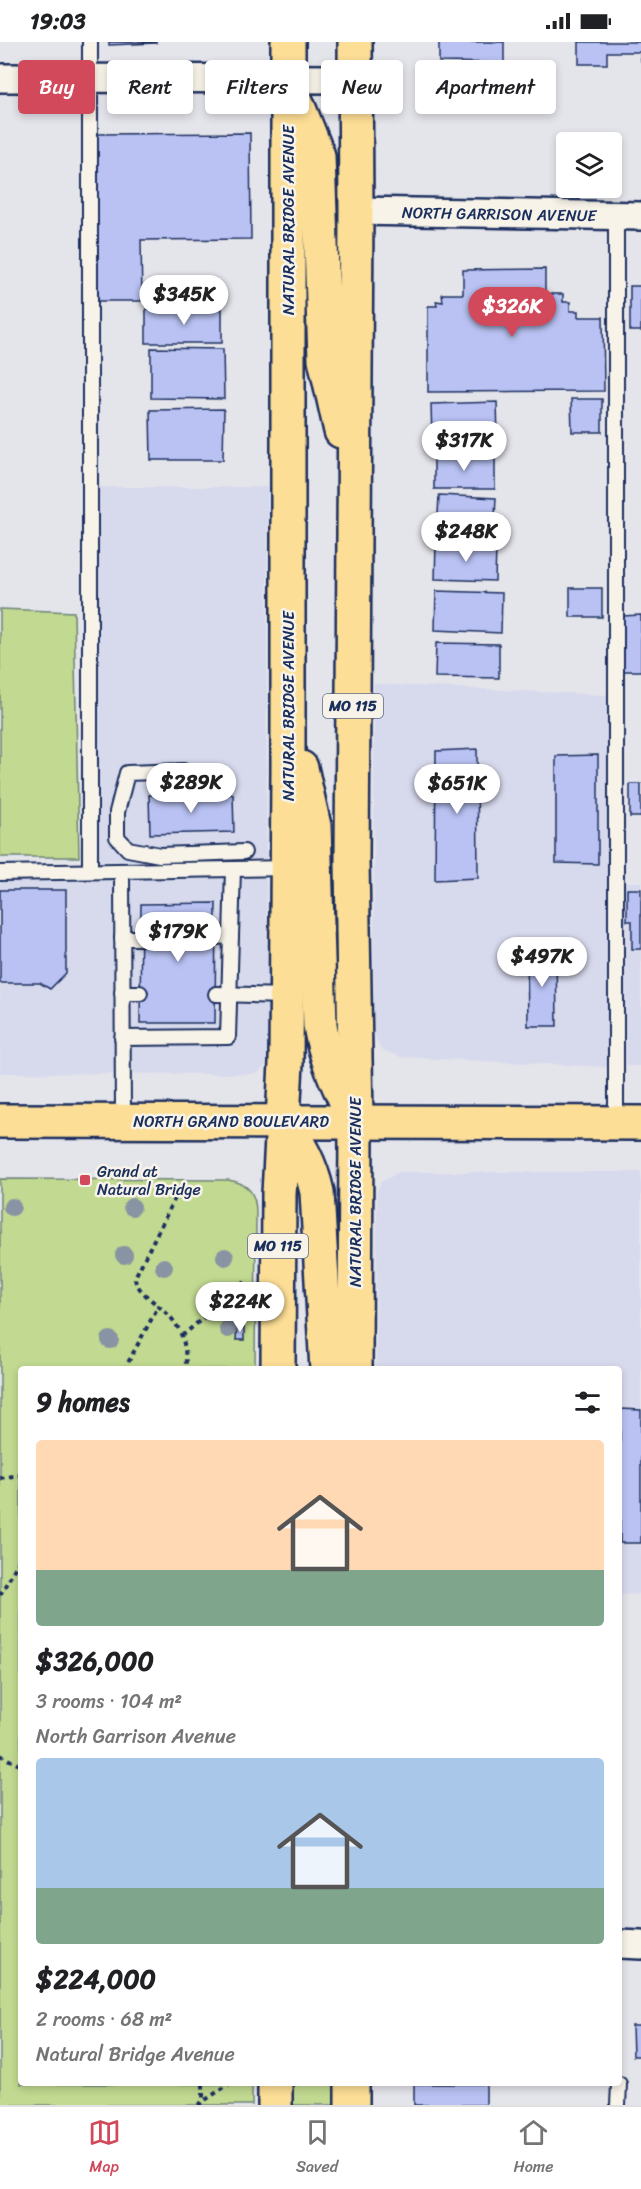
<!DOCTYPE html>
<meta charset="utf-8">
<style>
:root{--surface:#fff;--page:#f2f2f2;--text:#202124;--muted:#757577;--line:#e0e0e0;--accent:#d1495b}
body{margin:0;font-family:Sriracha,sans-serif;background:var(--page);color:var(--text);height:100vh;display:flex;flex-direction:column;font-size:22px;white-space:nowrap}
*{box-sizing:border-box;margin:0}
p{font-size:20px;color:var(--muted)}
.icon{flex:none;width:33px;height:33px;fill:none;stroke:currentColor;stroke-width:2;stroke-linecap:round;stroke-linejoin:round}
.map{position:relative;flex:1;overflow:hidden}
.sheet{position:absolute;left:18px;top:1324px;width:604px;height:720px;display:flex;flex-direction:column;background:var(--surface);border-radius:6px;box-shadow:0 3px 9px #0003}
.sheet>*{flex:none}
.banner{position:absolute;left:18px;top:18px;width:606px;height:54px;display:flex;gap:12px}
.tools{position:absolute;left:556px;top:90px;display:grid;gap:12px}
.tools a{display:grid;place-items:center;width:66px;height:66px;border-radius:6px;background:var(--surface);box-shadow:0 3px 9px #0003;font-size:30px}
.price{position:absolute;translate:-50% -51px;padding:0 14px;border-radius:21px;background:#fff;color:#222;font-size:20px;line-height:39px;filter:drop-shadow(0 2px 3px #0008)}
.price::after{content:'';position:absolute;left:50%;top:36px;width:18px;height:14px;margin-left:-9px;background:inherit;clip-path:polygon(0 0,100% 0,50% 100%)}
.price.on{background:var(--accent);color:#fff}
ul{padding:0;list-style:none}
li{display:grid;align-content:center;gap:12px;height:318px;padding:0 18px}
li span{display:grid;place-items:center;height:186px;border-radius:6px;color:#555}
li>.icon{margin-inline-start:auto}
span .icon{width:108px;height:108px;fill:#fffc;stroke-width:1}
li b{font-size:26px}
h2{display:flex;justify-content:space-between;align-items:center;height:72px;padding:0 18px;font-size:26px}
.tag{padding:0 21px;border-radius:6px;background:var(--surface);box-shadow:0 3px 9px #0003;font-size:21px;line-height:54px}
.tag.on{background:var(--accent);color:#fff}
.status{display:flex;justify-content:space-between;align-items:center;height:42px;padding:0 30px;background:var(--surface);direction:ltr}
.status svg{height:16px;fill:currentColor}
.tab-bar{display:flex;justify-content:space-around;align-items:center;height:84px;border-top:2px solid var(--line);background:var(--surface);font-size:16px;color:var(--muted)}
.tab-bar a{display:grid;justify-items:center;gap:3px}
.tab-bar .on{color:var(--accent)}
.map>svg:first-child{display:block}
.built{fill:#d7daed}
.green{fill:#c1d990;stroke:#6e8477;stroke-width:1.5}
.building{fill:#b9c2f3;stroke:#1b2f5e;stroke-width:1.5}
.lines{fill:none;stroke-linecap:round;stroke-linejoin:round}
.lane-casing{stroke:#1b2f5e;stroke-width:18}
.street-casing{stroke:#1b2f5e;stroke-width:32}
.primary-casing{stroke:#1b2f5e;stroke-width:38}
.path{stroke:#1b2f5e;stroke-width:4;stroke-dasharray:4.5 4.5;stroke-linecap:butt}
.lane{stroke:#f7f3e8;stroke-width:14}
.street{stroke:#f7f3e8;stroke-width:27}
.primary{stroke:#fdde96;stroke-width:33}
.tree{fill:#8893a3}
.poi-dot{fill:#d1495b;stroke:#f7f3e8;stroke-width:2}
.labels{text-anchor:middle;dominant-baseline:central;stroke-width:5;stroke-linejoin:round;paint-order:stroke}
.shield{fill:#f7f3e8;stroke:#5d6a87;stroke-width:1.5}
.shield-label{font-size:15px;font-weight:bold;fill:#1b2f5e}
.street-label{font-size:16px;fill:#1b2f5e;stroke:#f7f3e8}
.poi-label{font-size:16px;fill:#1b2f5e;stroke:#f7f3e8;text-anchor:start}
</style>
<div class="status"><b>19:03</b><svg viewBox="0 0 49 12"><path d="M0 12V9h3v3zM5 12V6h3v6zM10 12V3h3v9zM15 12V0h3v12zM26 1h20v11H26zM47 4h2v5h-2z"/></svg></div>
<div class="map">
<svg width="641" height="2063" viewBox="0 0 641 2063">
<rect width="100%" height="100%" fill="#e4e4eb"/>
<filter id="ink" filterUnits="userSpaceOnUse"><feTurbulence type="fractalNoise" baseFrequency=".0167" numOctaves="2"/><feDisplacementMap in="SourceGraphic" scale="12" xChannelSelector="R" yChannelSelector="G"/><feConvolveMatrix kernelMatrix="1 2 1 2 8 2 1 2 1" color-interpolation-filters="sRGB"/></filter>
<g filter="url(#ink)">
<g class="built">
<path d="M98 445H268L266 817 98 820Z"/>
<path d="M374 642 607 653V1025L401 1015 382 1008 376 998 374 987Z"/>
<path d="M266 832 269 1014 265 1024 259 1030 251 1032 0 1031V836Z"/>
<path d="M625 840H641V1024H626Z"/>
<path d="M399 1130H641V1552L620 1553V1328H376L377 1150 381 1140Z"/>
</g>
<g class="green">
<path d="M0 567 74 570 79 815H0Z"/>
<path d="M0 1137 228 1138C249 1141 256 1152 256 1171L255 1327 21 1328V2042H252V2063H0Z"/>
<rect x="288" y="2042" width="50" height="21"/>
</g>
<g class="building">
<path d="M109 0H156V1L109 3Z"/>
<path d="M439 0H504V21L439 20Z"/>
<path d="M579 0H641V20L640 10H607V22H579Z"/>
<path d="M250 91 251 197 141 198 142 259H98L97 92Z"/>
<path d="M545 227V252H563V260H570V269H578V275H603L604 349 428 350V264H437L436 259 443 260 442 252H463V228Z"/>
<rect x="630" y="244" width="11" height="45"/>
<rect x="146" y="267" width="76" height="34"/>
<path d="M151 306 223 307 224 357 151 356Z"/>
<path d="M571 357H602V390H572Z"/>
<path d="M497 360 498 396 432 397 431 362Z"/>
<path d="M224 367 223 418H151L150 368Z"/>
<path d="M434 412 495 413V447H434Z"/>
<path d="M439 453 496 456 494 494 437 492Z"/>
<path d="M436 503 496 505 495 539 435 537Z"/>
<rect x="570" y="546" width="32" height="29"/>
<path d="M436 549 502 551 501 591 435 588Z"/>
<path d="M641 573V629H624L622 574Z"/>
<path d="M436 601 499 602V636L435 635Z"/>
<path d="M477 707 478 836 435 838 436 709Z"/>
<path d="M598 713V822L556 821V714Z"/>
<rect x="630" y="742" width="11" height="33"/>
<path d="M233 752 234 790 150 792 149 753Z"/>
<path d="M627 847H641V907H632V879H627Z"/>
<path d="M0 848H66V931L50 947 40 941H0Z"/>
<path d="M216 861 215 981H140L141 862Z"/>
<path d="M527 908 556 909 557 984H528Z"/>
<path d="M237 1284 244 1285V1298H236Z"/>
<path d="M620 1367 641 1368V1501H620Z"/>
<path d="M632 1984H641V2014H633Z"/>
<rect x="414" y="2042" width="72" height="21"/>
</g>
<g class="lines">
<defs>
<g id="lane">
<path d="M183 729 127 731 117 770V795L128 807 160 813 244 810"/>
<path d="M90 829V0"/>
<path d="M122 829 123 1078"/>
<path d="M0 831 287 826"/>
<path d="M216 895 231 894"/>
<path d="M122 896H141"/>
<path d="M122 951H140"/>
<path d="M216 952 286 954"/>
<path d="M122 996 228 995 233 827"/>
<path d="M616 1081V174"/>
<path d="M618 2063 619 2042"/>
</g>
<g id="street">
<path d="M0 36 355 37"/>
<path d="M356 169 641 174"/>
<path d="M620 1902 641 1903"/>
</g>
<g id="primary">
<path d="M294 54 318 114 325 317 341 389"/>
<path d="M301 726 314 784 320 983C325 1015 337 1041 351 1069"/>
<path d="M0 1079 641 1081"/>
<path d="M282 1080C300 1101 311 1123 317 1150L327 1328"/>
<path d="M278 1328 279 1152 286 1021 288 728V0"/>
<path d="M355 1328 356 1080 352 819 356 169 355 0"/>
<path d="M275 2063V2042"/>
<path d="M352 2063V2042"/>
</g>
</defs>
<use href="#lane" class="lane-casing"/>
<use href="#street" class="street-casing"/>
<use href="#primary" class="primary-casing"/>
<g class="path">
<path d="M179 1148 135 1235C134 1250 166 1266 175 1281 185 1295 186 1311 186 1328"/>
<path d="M182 1294 245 1240"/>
<path d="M124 1328 159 1263"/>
<path d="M0 1436 21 1433"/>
<path d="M0 1553 21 1515"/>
<path d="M0 1713 21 1724"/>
<path d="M203 2042V2058"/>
<path d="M198 2063 229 2042"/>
</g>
<use href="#lane" class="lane"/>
<use href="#street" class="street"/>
<use href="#primary" class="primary"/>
</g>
<g class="tree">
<circle cx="12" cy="1165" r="9"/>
<circle cx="132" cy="1165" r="9"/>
<circle cx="124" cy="1213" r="9"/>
<circle cx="225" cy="1215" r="9"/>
<circle cx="164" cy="1225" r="9"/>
<circle cx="228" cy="1287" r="9"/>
<circle cx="110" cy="1298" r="9"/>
</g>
</g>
<rect class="poi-dot" x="79" y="1132" width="12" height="12" rx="3"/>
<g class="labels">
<g class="shield">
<rect x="323" y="652" width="60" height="24" rx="4.5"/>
<rect x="248" y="1192" width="60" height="24" rx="4.5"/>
</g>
<g class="shield-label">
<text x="353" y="664">MO 115</text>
<text x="278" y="1204">MO 115</text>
</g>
<g class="street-label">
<text transform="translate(499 172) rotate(1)">NORTH GARRISON AVENUE</text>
<text transform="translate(288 178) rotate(-90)">NATURAL BRIDGE AVENUE</text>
<text transform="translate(288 664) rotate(-90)">NATURAL BRIDGE AVENUE</text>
<text x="231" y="1079">NORTH GRAND BOULEVARD</text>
<text transform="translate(355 1150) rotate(-90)">NATURAL BRIDGE AVENUE</text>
</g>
<g class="poi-label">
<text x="97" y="1129">Grand at<tspan x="97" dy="18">Natural Bridge</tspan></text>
</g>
</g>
</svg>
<div class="tools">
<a><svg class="icon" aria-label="layers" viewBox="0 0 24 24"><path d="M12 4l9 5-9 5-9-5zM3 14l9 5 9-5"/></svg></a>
</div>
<b class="price" style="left:184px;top:284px">$345K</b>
<b class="price on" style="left:512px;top:296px">$326K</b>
<b class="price" style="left:464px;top:430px">$317K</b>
<b class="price" style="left:466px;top:521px">$248K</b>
<b class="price" style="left:191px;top:772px">$289K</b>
<b class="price" style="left:457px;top:773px">$651K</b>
<b class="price" style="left:178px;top:921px">$179K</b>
<b class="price" style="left:542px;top:946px">$497K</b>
<b class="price" style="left:240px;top:1291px">$224K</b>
<div class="banner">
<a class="tag on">Buy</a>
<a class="tag">Rent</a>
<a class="tag">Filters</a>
<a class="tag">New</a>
<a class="tag">Apartment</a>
</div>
<section class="sheet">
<h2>9 homes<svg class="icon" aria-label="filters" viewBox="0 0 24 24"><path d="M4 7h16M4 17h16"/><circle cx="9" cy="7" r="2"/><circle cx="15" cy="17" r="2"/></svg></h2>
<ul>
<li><span style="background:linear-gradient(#ffd9b3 70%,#7fa58c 0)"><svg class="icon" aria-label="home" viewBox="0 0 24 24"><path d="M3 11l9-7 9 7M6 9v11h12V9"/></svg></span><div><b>$326,000</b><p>3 rooms · 104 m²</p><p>North Garrison Avenue</p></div></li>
<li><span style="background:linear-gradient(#a9c7e8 70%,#7fa58c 0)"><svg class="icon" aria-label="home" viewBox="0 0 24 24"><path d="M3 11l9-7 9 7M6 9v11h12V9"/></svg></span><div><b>$224,000</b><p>2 rooms · 68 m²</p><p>Natural Bridge Avenue</p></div></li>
</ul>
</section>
</div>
<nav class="tab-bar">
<a class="on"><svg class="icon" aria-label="map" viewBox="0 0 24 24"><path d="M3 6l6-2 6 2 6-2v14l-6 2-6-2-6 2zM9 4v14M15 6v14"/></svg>Map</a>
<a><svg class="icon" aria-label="saved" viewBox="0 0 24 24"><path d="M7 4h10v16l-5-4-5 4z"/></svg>Saved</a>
<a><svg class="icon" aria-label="home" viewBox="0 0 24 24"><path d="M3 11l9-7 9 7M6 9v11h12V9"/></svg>Home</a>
</nav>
